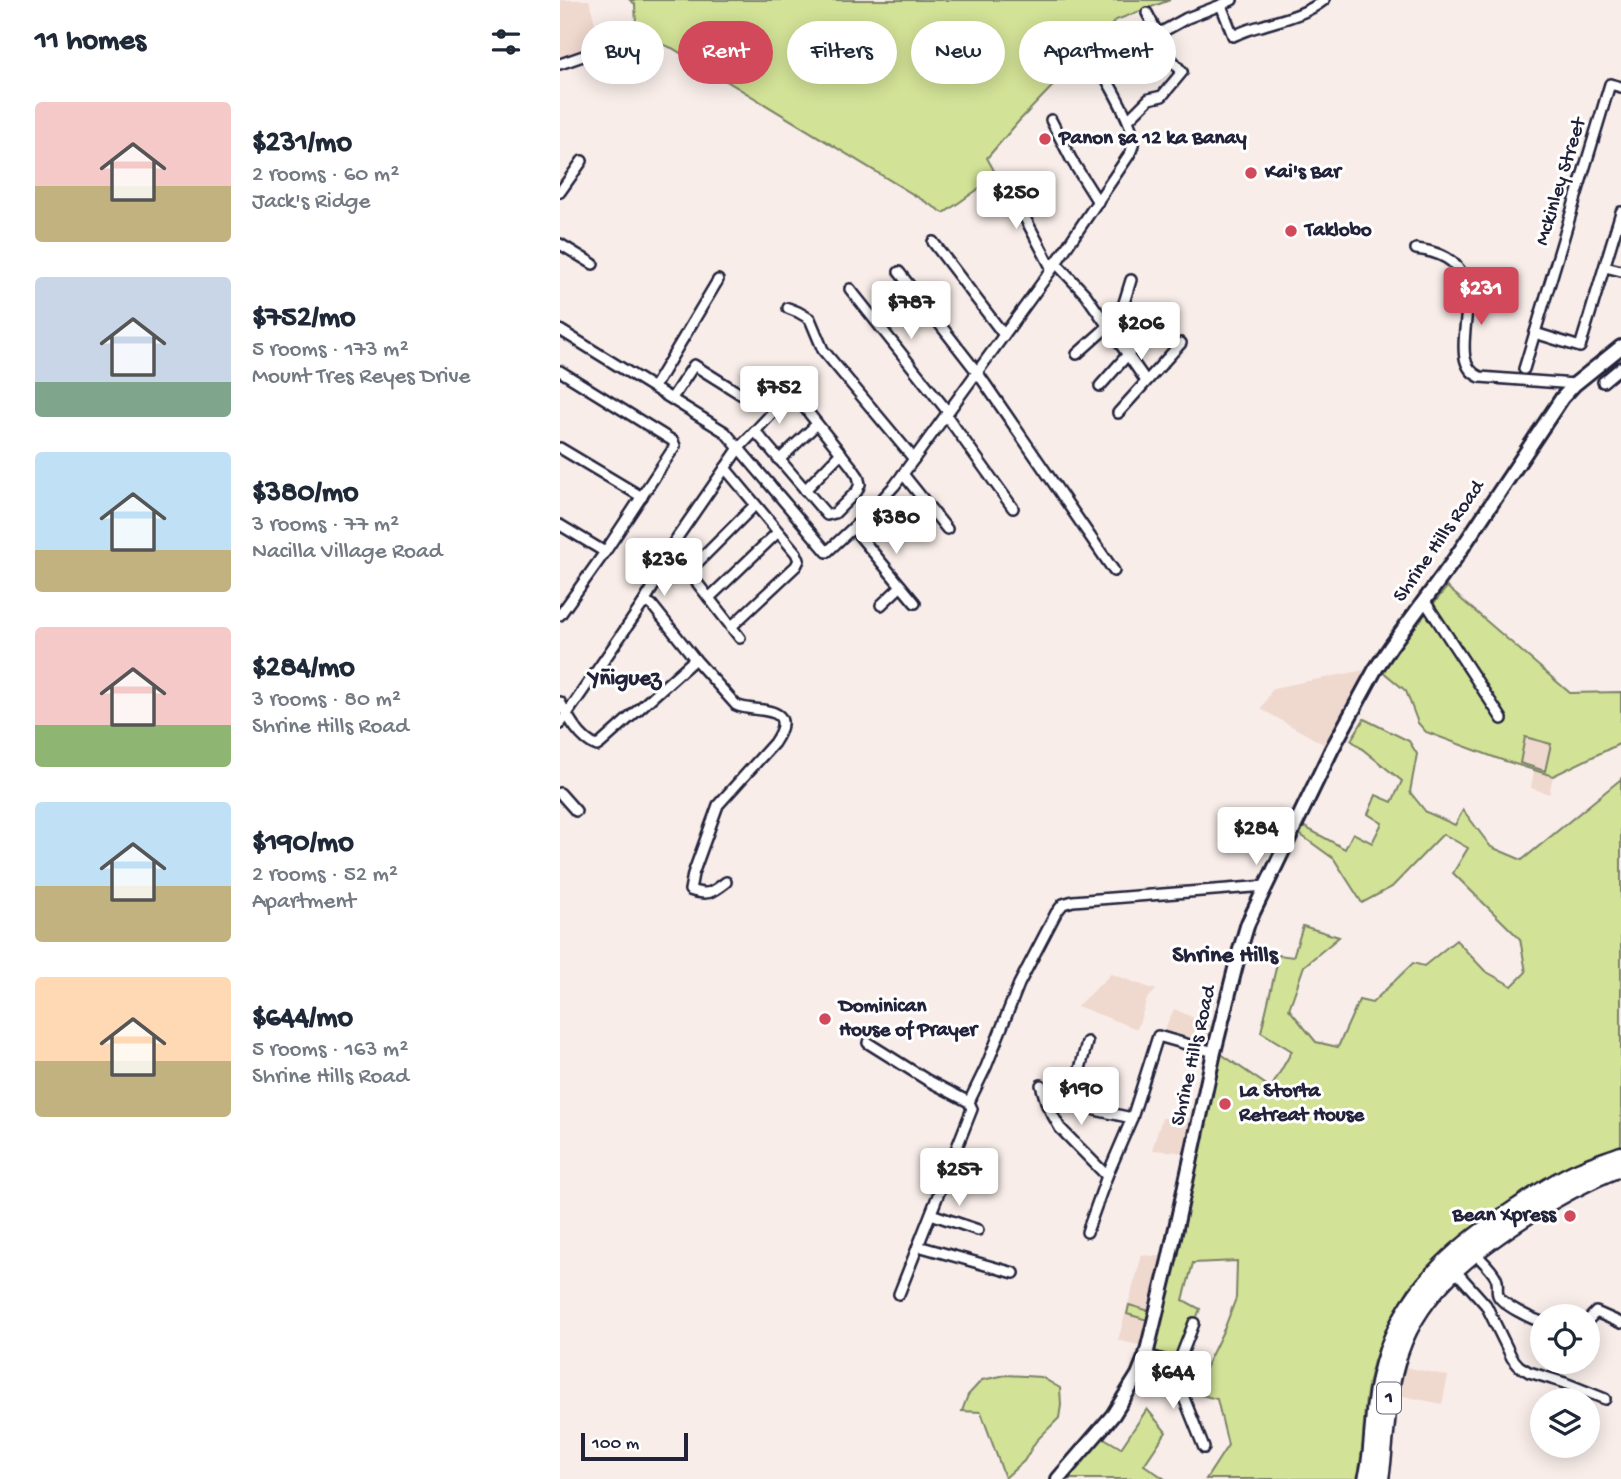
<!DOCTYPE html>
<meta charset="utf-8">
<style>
:root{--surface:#fff;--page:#f2f2f3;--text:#1f2937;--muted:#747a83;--accent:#d1495b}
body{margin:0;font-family:"Gochi Hand",sans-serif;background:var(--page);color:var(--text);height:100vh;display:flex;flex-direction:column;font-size:26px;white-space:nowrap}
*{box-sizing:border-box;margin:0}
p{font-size:23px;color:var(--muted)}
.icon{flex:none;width:38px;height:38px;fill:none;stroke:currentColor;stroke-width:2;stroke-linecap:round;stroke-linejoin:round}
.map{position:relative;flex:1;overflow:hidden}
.drawer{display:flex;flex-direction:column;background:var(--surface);width:560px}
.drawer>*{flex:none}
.banner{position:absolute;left:21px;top:21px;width:665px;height:63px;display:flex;gap:14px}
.fabs{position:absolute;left:970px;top:1304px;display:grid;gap:14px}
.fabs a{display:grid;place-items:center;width:70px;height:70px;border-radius:50%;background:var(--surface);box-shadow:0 4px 18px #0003;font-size:35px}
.scale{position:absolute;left:21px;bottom:18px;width:107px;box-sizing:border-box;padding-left:7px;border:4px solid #22223b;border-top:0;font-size:19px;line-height:24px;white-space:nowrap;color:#22223b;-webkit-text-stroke:5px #fff;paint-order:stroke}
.price{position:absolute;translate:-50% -60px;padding:0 16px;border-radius:7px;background:#fff;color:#222;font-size:23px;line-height:46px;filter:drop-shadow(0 2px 4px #0008)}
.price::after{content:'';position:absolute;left:50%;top:42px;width:21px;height:16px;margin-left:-10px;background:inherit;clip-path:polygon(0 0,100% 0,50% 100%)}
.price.active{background:var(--accent);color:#fff}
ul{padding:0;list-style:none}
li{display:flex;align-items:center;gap:21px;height:175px;padding:0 35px}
li span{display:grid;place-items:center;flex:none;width:196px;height:140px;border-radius:7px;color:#555}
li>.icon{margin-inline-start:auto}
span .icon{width:84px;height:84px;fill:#fffc;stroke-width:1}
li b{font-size:30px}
h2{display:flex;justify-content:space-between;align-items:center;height:84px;padding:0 35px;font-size:30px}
.tag{padding:0 24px;border-radius:32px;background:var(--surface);box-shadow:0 4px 18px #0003;font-size:24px;line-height:63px}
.tag.active{background:var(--accent);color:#fff}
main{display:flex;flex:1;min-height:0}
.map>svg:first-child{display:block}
.built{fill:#efd8ce}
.green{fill:#d2e296;stroke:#7a8268;stroke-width:2;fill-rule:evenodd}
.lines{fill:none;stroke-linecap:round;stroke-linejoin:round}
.street-casing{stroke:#22223b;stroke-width:14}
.secondary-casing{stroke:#22223b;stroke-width:18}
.highway-casing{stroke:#22223b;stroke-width:21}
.street{stroke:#fff;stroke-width:9}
.secondary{stroke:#fff;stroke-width:12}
.highway{stroke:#fff;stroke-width:16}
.poi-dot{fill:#d1495b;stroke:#fff;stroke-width:2.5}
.labels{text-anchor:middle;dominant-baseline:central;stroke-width:6;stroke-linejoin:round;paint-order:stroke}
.shield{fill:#fff;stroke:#646476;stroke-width:2}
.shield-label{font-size:19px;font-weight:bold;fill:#22223b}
.poi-label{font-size:21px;font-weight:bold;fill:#22223b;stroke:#fff;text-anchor:start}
.street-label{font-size:21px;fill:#22223b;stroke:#fff}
.neighbourhood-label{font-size:23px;font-weight:bold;fill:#22223b;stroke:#fff}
.quarter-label{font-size:24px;font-weight:bold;fill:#22223b;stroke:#fff}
</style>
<main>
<section class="drawer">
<h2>11 homes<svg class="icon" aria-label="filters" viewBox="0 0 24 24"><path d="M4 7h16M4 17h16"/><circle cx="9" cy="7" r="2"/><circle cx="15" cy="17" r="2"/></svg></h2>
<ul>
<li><span style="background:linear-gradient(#f6c9c9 60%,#c2b280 0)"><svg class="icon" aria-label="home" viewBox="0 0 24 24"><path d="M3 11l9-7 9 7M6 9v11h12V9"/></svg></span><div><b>$231/mo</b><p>2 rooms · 60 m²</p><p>Jack's Ridge</p></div></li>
<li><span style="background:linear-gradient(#c9d6e8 75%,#7fa58c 0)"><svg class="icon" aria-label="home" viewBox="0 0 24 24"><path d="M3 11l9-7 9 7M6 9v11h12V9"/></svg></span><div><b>$752/mo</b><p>5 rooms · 173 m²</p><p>Mount Tres Reyes Drive</p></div></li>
<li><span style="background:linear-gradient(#bfe0f5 70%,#c2b280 0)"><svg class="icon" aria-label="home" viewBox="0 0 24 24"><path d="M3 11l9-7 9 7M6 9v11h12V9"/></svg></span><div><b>$380/mo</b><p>3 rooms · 77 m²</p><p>Nacilla Village Road</p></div></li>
<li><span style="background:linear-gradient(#f6c9c9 70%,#8fb573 0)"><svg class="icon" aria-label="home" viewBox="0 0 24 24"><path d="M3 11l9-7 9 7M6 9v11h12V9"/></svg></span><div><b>$284/mo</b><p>3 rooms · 80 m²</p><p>Shrine Hills Road</p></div></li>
<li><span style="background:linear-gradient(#bfe0f5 60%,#c2b280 0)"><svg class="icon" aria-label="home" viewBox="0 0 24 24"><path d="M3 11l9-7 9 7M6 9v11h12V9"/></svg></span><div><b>$190/mo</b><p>2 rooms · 52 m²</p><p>Apartment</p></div></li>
<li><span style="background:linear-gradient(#ffd9b3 60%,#c2b280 0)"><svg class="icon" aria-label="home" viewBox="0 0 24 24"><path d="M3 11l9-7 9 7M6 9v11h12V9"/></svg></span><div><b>$644/mo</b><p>5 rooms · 163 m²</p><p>Shrine Hills Road</p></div></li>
</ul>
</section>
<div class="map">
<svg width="1061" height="1479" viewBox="0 0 1061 1479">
<rect width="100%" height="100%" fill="#f8ede9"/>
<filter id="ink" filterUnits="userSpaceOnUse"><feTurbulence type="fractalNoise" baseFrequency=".0143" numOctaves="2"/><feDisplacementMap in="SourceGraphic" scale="14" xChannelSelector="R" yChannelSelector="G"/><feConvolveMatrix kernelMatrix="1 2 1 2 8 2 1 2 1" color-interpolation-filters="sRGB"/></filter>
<g filter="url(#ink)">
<g class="built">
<path d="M0 0H29L41 46 0 61Z"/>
<path d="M810 669 767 746 701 709 713 688Z"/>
<path d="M965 736 991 744 985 771 960 763Z"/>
<path d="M974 771 993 776 989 794 971 788Z"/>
<path d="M551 974 596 990 587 999 577 1029 517 1006Z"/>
<path d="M614 1009 658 1029 653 1050 602 1035Z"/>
<path d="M602 1118H636L629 1153 592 1150Z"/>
<path d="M582 1255 606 1257 585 1347 558 1340Z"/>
<path d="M845 1367 888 1376 882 1404 839 1395Z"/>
</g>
<g class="green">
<path d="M70 0H610L556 20 459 121 427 158 437 176 384 213 112 48C100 43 91 42 77 44L75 4Z"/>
<path d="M887 587 1010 693 1061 692V743L993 776 939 759 866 732 858 723 846 691 821 670ZM965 737 991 744 985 771 960 763Z"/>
<path d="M804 719 849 741 857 754 850 792 866 812 895 825 903 810 931 847 962 860 1061 779V1145L1010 1169 851 1285C832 1317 814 1349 808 1386 802 1417 805 1448 797 1479H646L668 1445 657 1399 633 1393 665 1327 676 1298 677 1261 633 1263 623 1300 640 1309 618 1364 592 1356C580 1386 564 1413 544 1438L561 1448 587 1409 606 1432 584 1465 605 1479H506L547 1431 572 1395 636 1161 661 1054 711 1088 732 1051 701 1032 719 955 733 957 743 926 779 937 744 966 729 1009 756 1042 778 1047 799 1000 812 1003 853 963 864 966 896 940 925 971 952 986 966 972 960 939 893 873 908 848 883 834 832 887 802 903 774 859 738 833 741 825 785 849 793 833 812 843 822 823 808 814 816 795 832 802 842 781 791 740Z"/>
<path d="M569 1305 593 1312 591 1321 567 1314Z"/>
<path d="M446 1375 481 1377 500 1388 501 1405 499 1418 476 1441 464 1461 445 1478 421 1412 402 1411 408 1395 422 1380Z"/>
</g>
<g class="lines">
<defs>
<g id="street">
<path d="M661 5 672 0"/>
<path d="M598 34 627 18 661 5 673 36C682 32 691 28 701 26 723 19 745 15 764 0"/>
<path d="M579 51 600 38"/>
<path d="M0 64 69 40"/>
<path d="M491 120 511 159 538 202"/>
<path d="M568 120 589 99 602 96 622 72 604 50 598 34 587 13"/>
<path d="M445 180 492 269"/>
<path d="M0 192 22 161"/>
<path d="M373 242 444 335"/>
<path d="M0 244 33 264"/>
<path d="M856 249C952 260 874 358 920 377L1015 384"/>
<path d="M496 263 526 295 586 381"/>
<path d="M1045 267 1061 271"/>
<path d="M339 272 417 372 554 571"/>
<path d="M290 289 388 412"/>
<path d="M228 308 238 312 250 319 263 350 354 459"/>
<path d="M0 330 165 432 267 552 314 508 335 485 492 269 569 155C572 149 574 145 573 138 572 120 544 76 535 58"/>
<path d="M975 333 1020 347 1061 212"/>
<path d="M517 354 555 320 563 306 571 280"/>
<path d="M964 369 1050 84 1061 87"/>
<path d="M0 371 113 441 115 446 45 552 0 615"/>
<path d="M1043 382 1061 367"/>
<path d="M540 386 600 318"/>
<path d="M94 387 158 280"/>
<path d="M112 398 134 365 182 395"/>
<path d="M558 413 621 343"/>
<path d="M386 415 453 508"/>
<path d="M0 448 82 497"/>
<path d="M219 460 257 424"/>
<path d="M165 468 236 553 239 560 236 566 171 627"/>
<path d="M343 474 387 529"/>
<path d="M245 490 281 453"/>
<path d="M0 525 45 552"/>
<path d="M293 528 355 603"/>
<path d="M128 572 195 505"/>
<path d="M149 598 218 532"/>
<path d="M864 600 942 719"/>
<path d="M82 605 101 574"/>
<path d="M321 605 341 586"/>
<path d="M180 638 110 548 179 448 232 392 291 466 298 476 300 484 297 491 275 513 267 515 195 431"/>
<path d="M0 702C8 717 20 740 37 746L40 744 135 659"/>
<path d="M0 724 82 605 88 603 92 605 135 659 176 705C194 714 241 702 214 743L158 805 133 874 130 890C148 896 152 893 166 882"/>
<path d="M0 793 16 811"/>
<path d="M527 1042 519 1073 521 1087 529 1106 535 1110 572 1118"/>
<path d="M308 1043 367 1080 409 1102 412 1109 339 1294"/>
<path d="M481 1085 487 1105 500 1128 547 1176"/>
<path d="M409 1102 426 1067 459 984 496 913 503 904 513 901 706 886"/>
<path d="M371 1214 418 1230"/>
<path d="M527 1232 547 1176 572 1118 598 1036 654 1052"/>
<path d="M358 1246 454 1273"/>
<path d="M914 1252C921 1260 932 1269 936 1278 939 1284 936 1289 938 1295 942 1305 972 1319 982 1322"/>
<path d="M893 1268 926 1305 952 1358 959 1366 969 1372 1005 1383 1045 1399"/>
<path d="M1027 1321 1036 1312 1061 1323"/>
<path d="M634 1323 618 1364 624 1398 644 1448"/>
<path d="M586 1355 618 1364"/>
</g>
<path id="secondary" d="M498 1479 553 1415 578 1375 586 1355 609 1260 654 1052 679 953 688 923 772 749 815 670 831 646 892 563 1002 398 1015 384 1061 347"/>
<g id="highway">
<path d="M807 1479C812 1462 812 1444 814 1426 815 1405 818 1383 824 1363 843 1293 894 1248 952 1211 974 1196 997 1180 1021 1170 1034 1164 1048 1160 1061 1155"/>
<path d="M820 1479C826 1440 825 1401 836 1363 854 1296 907 1255 962 1219 994 1198 1026 1181 1061 1167"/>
</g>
</defs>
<use href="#street" class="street-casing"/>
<use href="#secondary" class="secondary-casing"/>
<use href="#highway" class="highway-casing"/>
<use href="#street" class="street"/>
<use href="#secondary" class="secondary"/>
<use href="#highway" class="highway"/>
</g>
</g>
<g class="poi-dot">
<circle cx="485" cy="139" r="7"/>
<circle cx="691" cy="173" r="7"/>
<circle cx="731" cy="231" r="7"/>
<circle cx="265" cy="1019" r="7"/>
<circle cx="665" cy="1104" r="7"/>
<circle cx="1010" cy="1216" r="7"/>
</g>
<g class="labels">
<rect class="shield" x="817" y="1382.5" width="24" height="31" rx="5"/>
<g class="shield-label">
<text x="829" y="1398">1</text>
</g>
<g class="poi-label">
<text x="499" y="139">Panon sa 12 ka Banay</text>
<text x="705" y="173">Kai's Bar</text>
<text x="745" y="231">Taklobo</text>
<text x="279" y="1007">Dominican<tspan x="279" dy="24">House of Prayer</tspan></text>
<text x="679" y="1092">La Storta<tspan x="679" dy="24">Retreat House</tspan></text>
<text x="996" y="1216" text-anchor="end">Bean Xpress</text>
</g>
<g class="street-label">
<text transform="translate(1002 182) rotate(-73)">Mckinley Street</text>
<text transform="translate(880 542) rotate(-55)">Shrine Hills Road</text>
<text transform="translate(635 1056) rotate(-77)">Shrine Hills Road</text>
</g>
<g class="neighbourhood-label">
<text x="65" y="679">Yñiguez</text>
</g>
<g class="quarter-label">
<text x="665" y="956">Shrine Hills</text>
</g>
</g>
</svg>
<div class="fabs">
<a><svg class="icon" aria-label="locate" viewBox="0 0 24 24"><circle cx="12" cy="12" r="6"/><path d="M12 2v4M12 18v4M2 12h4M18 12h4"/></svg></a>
<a><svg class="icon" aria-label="layers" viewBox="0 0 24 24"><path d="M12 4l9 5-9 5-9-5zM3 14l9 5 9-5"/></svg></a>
</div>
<div class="scale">100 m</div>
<b class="price" style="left:456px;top:231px">$250</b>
<b class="price active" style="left:921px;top:327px">$231</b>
<b class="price" style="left:351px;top:341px">$787</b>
<b class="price" style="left:581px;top:362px">$206</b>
<b class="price" style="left:219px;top:426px">$752</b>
<b class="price" style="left:336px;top:556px">$380</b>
<b class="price" style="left:104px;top:598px">$236</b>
<b class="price" style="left:696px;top:867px">$284</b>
<b class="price" style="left:521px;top:1127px">$190</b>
<b class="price" style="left:399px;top:1208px">$257</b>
<b class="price" style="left:613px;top:1411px">$644</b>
<div class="banner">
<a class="tag">Buy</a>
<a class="tag active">Rent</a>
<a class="tag">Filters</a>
<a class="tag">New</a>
<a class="tag">Apartment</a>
</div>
</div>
</main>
